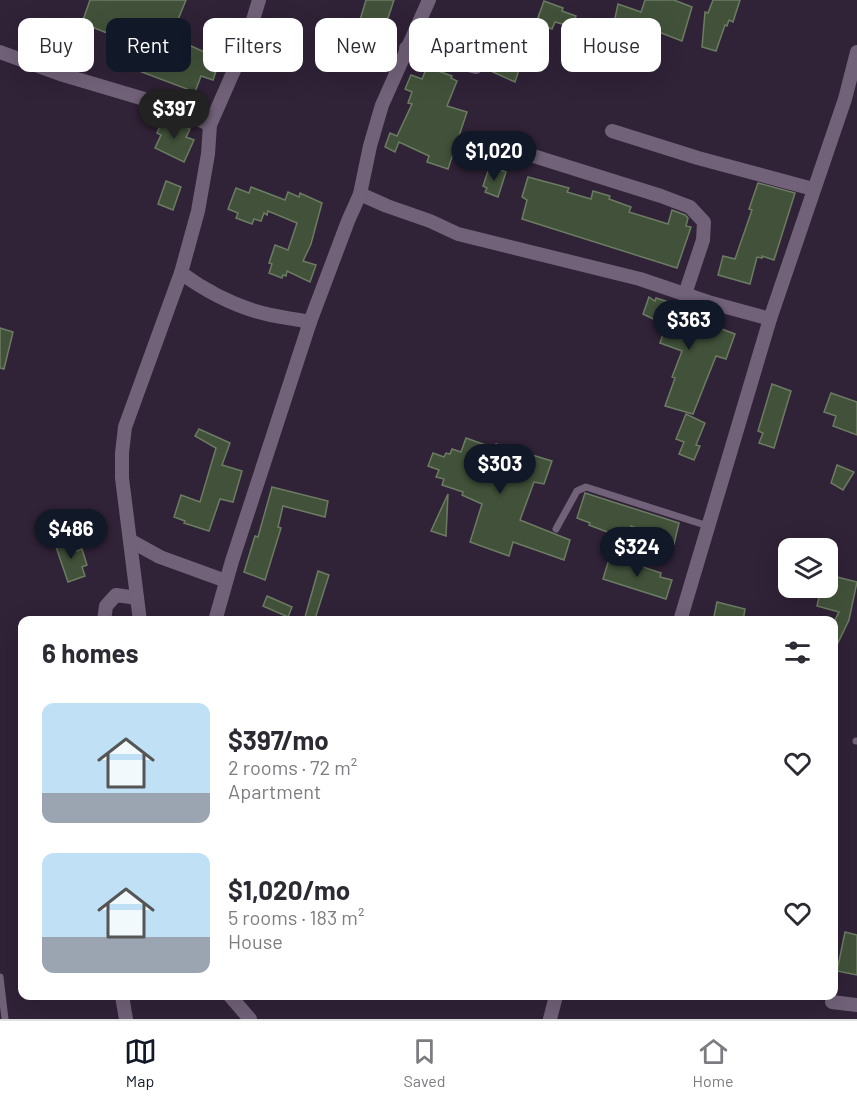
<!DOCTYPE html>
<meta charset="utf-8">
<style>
:root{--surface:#fff;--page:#f2f2f3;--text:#2b2b33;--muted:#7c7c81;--line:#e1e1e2;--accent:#111827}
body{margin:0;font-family:Barlow,sans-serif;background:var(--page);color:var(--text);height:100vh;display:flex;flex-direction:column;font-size:22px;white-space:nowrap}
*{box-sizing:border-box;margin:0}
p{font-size:20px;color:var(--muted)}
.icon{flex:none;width:33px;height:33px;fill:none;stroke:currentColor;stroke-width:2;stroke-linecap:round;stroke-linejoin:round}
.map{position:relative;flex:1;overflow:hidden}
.side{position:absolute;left:18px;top:616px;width:820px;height:384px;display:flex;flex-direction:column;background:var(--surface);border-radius:12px;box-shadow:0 6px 24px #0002}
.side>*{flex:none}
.guide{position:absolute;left:18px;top:18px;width:822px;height:54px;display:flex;gap:12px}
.tools{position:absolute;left:778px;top:538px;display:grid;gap:12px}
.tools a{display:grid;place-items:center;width:60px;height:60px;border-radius:12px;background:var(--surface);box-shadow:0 6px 24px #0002;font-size:30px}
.price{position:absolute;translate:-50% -51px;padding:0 14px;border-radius:21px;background:var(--accent);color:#fff;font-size:20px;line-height:39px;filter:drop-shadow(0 2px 3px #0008)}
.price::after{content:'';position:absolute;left:50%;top:36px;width:18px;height:14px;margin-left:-9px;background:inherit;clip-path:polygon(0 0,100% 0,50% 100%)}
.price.on{background:#222;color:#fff}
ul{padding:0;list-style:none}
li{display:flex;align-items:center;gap:18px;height:150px;padding:0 24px}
li span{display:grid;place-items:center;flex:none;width:168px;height:120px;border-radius:12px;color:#555}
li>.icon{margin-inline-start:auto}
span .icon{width:72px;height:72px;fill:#fffc;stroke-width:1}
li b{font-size:26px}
h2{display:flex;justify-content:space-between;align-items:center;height:72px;padding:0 24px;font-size:26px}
.chip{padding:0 21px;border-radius:12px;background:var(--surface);box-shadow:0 6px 24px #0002;font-size:21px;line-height:54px}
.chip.on{background:var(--accent);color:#fff}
.tab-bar{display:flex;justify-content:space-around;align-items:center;height:84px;border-top:2px solid var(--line);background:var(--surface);font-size:16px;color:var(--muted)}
.tab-bar a{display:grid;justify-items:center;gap:3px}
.tab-bar .on{color:var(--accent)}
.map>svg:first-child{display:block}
.building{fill:#42523a;stroke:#6c7c63;stroke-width:1.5}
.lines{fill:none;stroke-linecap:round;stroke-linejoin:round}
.lane{stroke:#716179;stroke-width:7}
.street{stroke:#716179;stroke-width:14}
</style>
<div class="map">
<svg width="857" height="1019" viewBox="0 0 857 1019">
<rect width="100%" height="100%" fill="#302237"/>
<g class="building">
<path d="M90 0H186L171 37 220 59 213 80 201 76 195 92 126 66 135 41V36L115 26 112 35 82 23Z"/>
<path d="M366 0H394L385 27 360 20Z"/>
<path d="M645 0H674L692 7 682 41 638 24 626 50 615 46 625 22 615 18 618 4 641 12Z"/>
<path d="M713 0H740L733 22 729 20 727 26 725 25 716 51 702 47 705 12 708 13Z"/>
<path d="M544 1 563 8 562 11 576 16 573 27 555 22 552 29 536 23Z"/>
<path d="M468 24 475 33 460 47 452 39Z"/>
<path d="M495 39 504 43 505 40 516 45 514 48 525 52 515 82 493 72 495 67 485 63Z"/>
<path d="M427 67 452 76 451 78 457 81 447 106 467 112 448 169 427 162 429 156 399 142 395 152 385 147 390 133 397 136 412 104 408 103 412 92 405 89 411 75 422 79Z"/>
<path d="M164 117 190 129 186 137 194 140 184 162 155 148 161 135 157 133Z"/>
<path d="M492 167 506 172 498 197 485 192 487 188 483 186 488 171 490 172Z"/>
<path d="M528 177 569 188 567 192 591 199 593 191 610 196 609 199 631 207 629 212 668 224 672 210 685 215 688 218 686 226 691 227 677 268 522 219 527 200 522 197Z"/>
<path d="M166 181 181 187 173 210 158 204Z"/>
<path d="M758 183 795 193 774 260 762 256V258L757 257 750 284 718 275 723 256 735 259 752 210 749 209Z"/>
<path d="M251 187 285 200 288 192 299 197 300 193 322 203 311 244 303 261 316 265 310 282 287 271 286 276 283 275 282 278 269 273 272 264 269 263 275 245 288 250 297 223 268 211 267 215 264 213 261 221 254 219 252 224 236 218 238 213 228 209 236 188 249 193Z"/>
<path d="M649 297 655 301 656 298 678 305 677 309 699 317 698 320 735 334 726 359 716 356 693 414 665 406 675 378 672 377 682 351 660 343 666 325 643 314Z"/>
<path d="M0 328 13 332 4 369 0 368Z"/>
<path d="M772 384 791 391 774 448 759 443 763 433 758 431Z"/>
<path d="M831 393 857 402V435L833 426 836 416 824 412Z"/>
<path d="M686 414 705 423 696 445 700 446 694 460 679 454 684 442 676 439Z"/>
<path d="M199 429 230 443 222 465 242 471 233 502 220 499 209 531 184 523 185 521 174 517 181 495 200 502 216 448 195 436Z"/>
<path d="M466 438 494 448 496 444 552 461 544 484 534 482 520 520 570 540 564 560 513 542 509 556 470 542 482 504 462 495 463 492 442 485 444 479 436 477 439 470 428 466 433 453 444 457 446 453 450 454 452 449 461 452Z"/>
<path d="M837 465 854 472 843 490 831 483Z"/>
<path d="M272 487 328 501 325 517 283 506 278 527 281 528 265 580 244 572 255 536 258 537Z"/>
<path d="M585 493 679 523 674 544 658 538 659 536 631 526 626 539 589 525 590 523 577 518Z"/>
<path d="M448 494 446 536 431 531Z"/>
<path d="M72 538 77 551 82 549 87 565 82 567 85 576 68 582 55 544Z"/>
<path d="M610 556 661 573 660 577 672 580 666 599 603 579Z"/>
<path d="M318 571 329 575 315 619 305 617Z"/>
<path d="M833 576 857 582 849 620 834 651V622L839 612 817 606 821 588H828V580L832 581Z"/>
<path d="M267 596 292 607 288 617 263 606Z"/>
<path d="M717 602 745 609 743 621H713Z"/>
<path d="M845 932 857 935V975L837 971Z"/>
</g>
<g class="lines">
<g class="lane">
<path d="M556 529 577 491 586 487 708 526"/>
<path d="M856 741H857"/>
<path d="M0 977 5 1019"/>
</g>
<g class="street">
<path d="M429 0 382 105 370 146 360 194 387 206 430 221 458 234 640 279 708 302 770 319"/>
<path d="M406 48 476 67"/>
<path d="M0 52 60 74 178 109 210 125 208 154 198 211 181 273C203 289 229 303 255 311 273 317 292 318 310 322L348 221 360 194"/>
<path d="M210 125 246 43 259 0"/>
<path d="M612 131 698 158 813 189"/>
<path d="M476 138 661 196 690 207 704 222 703 240 685 294"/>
<path d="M131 541 160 557 226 581"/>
<path d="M104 621 106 606 116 595 137 598"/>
<path d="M140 621 122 478V453L125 427 181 273"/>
<path d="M215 621 232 561 310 322"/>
<path d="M680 621 770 319 845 99 857 52"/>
<path d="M122 996 126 1019"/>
<path d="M230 996 250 1019"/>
<path d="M832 1002 857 1005"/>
<path d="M550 1019 556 996"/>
</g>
</g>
</svg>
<div class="tools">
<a><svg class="icon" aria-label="layers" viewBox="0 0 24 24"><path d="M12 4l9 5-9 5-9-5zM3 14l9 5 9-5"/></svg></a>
</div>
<b class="price on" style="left:174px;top:140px">$397</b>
<b class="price" style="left:494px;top:182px">$1,020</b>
<b class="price" style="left:689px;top:351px">$363</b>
<b class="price" style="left:500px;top:495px">$303</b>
<b class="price" style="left:71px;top:560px">$486</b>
<b class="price" style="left:637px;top:578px">$324</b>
<div class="guide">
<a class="chip">Buy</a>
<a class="chip on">Rent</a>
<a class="chip">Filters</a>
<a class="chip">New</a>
<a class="chip">Apartment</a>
<a class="chip">House</a>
</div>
<section class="side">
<h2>6 homes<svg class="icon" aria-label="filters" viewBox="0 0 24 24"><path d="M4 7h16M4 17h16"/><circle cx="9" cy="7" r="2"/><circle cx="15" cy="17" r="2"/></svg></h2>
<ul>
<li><span style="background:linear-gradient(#bfe0f5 75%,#9aa5b1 0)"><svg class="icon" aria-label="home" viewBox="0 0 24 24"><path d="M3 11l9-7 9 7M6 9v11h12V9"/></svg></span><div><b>$397/mo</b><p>2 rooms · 72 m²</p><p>Apartment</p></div><svg class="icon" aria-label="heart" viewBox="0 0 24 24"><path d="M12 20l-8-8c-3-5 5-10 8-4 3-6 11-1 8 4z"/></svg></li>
<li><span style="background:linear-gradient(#bfe0f5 70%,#9aa5b1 0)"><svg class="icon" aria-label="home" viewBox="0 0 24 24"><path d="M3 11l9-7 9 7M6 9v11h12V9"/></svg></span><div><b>$1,020/mo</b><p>5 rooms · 183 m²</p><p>House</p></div><svg class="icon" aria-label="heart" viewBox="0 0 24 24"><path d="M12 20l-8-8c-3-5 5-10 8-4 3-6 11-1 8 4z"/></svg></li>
</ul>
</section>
</div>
<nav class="tab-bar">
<a class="on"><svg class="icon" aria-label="map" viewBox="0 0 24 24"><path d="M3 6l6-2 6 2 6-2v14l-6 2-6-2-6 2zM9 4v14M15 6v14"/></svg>Map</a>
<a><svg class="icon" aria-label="saved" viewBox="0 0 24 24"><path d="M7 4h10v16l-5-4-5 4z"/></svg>Saved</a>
<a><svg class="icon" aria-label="home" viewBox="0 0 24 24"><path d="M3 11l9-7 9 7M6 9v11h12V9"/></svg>Home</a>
</nav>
